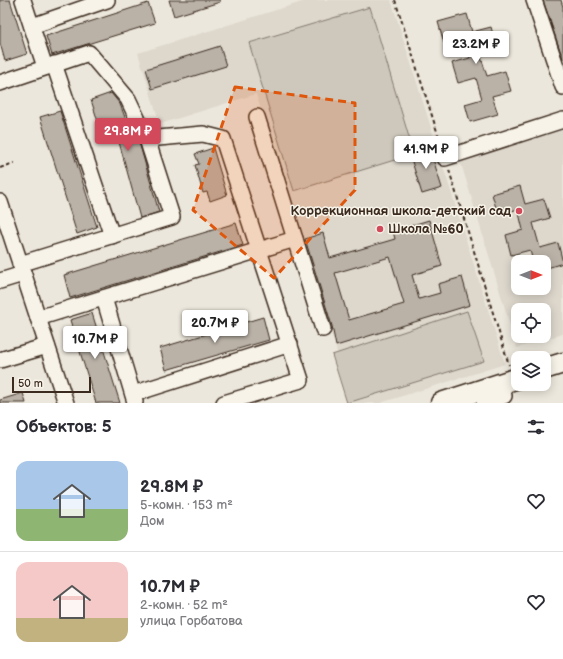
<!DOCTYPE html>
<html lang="ru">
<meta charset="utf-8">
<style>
:root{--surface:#fff;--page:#f2f2f3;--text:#2b2b33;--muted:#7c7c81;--line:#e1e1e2;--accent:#d1495b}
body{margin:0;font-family:"Balsamiq Sans",sans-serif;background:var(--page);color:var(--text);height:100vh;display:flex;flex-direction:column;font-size:15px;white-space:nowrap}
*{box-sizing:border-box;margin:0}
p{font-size:13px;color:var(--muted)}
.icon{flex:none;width:22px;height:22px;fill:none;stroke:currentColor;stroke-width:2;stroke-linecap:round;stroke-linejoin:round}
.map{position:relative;height:403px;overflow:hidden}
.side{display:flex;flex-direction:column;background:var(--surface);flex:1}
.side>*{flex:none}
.needle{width:26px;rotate:90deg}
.controls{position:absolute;left:511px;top:255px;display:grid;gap:8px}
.controls a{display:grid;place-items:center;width:40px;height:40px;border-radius:8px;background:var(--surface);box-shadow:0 2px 10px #0003;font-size:20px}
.scale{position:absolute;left:12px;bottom:10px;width:79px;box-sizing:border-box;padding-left:4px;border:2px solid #3b2a1e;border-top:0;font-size:11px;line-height:14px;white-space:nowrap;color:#3b2a1e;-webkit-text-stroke:3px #f7f3e8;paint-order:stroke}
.price{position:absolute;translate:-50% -34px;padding:0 9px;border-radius:4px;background:#fff;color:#222;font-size:13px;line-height:26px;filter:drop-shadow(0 1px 2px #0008)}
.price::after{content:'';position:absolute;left:50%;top:24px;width:12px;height:9px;margin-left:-6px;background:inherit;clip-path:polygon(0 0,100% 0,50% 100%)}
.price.selected{background:var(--accent);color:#fff}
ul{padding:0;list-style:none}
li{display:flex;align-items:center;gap:12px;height:100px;padding:0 16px}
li+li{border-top:1px solid var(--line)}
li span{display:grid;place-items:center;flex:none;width:112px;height:80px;border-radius:12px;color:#555}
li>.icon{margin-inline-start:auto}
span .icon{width:48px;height:48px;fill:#fffc;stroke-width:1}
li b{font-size:17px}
h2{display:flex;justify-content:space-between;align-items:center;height:48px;padding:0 16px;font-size:17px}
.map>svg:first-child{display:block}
.built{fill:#ddd7cc;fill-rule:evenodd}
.green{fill:#cec8bc;stroke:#84796d}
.building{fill:#bab2a7;stroke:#3b2a1e;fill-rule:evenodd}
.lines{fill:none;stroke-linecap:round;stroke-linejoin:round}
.minor-casing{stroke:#3b2a1e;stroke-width:18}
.major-casing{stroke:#3b2a1e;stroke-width:23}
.path{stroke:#3b2a1e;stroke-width:2;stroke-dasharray:4 3;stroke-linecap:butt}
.minor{stroke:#f7f3e8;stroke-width:15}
.major{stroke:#f7f3e8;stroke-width:20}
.marked{fill:#df570d;fill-opacity:0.2;stroke:#df570d;stroke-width:3;stroke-dasharray:8 5;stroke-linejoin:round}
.poi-dot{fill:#d1495b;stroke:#f7f3e8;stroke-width:1.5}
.labels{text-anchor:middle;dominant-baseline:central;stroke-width:3;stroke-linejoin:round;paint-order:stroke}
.poi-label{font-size:13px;font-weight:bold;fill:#3b2a1e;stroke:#f7f3e8;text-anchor:end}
</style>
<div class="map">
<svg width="563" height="403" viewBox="0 0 563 403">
<rect width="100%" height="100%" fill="#ece7dc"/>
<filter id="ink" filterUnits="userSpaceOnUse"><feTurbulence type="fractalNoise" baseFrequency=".025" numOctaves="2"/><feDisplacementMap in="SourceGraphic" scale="8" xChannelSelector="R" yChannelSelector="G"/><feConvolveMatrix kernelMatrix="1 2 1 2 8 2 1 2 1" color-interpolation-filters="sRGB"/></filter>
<g filter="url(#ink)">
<g class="built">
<path d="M308 0H391L505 364 380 403H353L256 94 160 124 138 53Z"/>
<path d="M563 129V334L517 348 460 160ZM518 262H544V288H518ZM518 310H544V336H518Z"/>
</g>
<g class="green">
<path d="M370 7 414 154 294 191 249 43Z"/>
<path d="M467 311 484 361 347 403 332 355Z"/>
</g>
<g class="building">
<path d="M0 0H10L27 54 5 61 0 43Z"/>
<path d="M169 0H220V2L174 16Z"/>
<path d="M543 0H561L563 7V59Z"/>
<path d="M148 3 155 23 52 55 46 36Z"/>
<path d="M467 14 472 32 491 27 496 46 479 51 487 76 505 71 511 91 492 96 498 114 470 122 465 104 482 99 476 78 458 83 452 63 470 58 464 37 444 43 438 22Z"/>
<path d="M220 46 226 66 152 89 146 69Z"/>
<path d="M111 93 120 104 126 120 128 119 139 142 159 212 140 218 114 124 100 128 91 100Z"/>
<path d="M60 111 97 227 77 234 40 117Z"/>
<path d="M429 146 442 188 422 194 409 152Z"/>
<path d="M213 148 227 195 210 201 207 192 203 193 195 165 199 164 195 154Z"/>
<path d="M520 186 525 204 544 199 550 218 533 223 540 248 558 243 563 263 544 269V262H533L530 250 511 255 506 235 523 230 518 209 498 215 492 194Z"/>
<path d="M429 220 442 266 412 275 419 299 440 293 438 284 462 277 470 305 336 346 332 326 305 239 323 233 330 258 395 239 393 231ZM390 257 404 304 349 320 335 273Z"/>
<path d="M236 223 243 245 70 298 64 275Z"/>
<path d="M92 313 120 403H96L70 320Z"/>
<path d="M263 317 269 340 166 370 160 348Z"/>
<path d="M23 393 26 403H0V400Z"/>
</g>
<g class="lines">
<defs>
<g id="minor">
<path d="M23 0 45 67"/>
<path d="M534 0 563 87"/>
<path d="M32 26 107 0"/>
<path d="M54 64 112 236"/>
<path d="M0 83 89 53 128 99 147 139 203 134 223 139 301 380 224 403"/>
<path d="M257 117 323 329"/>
<path d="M445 158 563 120"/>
<path d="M0 202 66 403"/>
<path d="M20 264 172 217 147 139"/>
<path d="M0 281 23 274"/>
<path d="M104 298 135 402"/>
<path d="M38 318 295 239"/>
<path d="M0 360 47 346"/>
<path d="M133 394 290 344"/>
<path d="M484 403 504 396 501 384"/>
</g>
<g id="major">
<path d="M544 369 563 363"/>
<path d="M441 403 518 378"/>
</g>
</defs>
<use href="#minor" class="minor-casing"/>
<use href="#major" class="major-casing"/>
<g class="path">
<path d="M395 0 442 147"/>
<path d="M0 168 14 163"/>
<path d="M449 170 509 365"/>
</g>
<use href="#minor" class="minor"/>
<use href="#major" class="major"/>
</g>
</g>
<path class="marked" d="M235 87 355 103V190L274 278 193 210Z"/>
<g class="poi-dot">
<circle cx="519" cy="211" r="4"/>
<circle cx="380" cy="229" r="4"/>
</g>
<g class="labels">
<g class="poi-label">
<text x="511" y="211">Коррекционная школа-детский сад</text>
<text x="388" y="229" text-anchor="start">Школа №60</text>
</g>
</g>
</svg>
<div class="controls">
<a><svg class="needle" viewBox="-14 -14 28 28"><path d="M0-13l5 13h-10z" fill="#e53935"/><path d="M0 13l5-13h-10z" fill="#7c7c81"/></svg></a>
<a><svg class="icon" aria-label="locate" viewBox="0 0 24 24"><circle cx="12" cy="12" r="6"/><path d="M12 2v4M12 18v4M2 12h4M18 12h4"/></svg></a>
<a><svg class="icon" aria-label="layers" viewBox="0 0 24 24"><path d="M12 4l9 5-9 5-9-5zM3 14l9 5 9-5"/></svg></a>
</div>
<div class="scale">50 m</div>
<b class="price" style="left:476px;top:65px">23.2M ₽</b>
<b class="price selected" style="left:128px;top:152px">29.8M ₽</b>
<b class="price" style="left:426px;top:170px">41.9M ₽</b>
<b class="price" style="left:215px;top:344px">20.7M ₽</b>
<b class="price" style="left:95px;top:360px">10.7M ₽</b>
</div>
<section class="side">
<h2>Объектов: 5<svg class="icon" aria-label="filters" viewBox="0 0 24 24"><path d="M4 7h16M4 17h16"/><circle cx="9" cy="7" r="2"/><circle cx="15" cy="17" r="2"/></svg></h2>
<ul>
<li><span style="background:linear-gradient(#a9c7e8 60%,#8fb573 0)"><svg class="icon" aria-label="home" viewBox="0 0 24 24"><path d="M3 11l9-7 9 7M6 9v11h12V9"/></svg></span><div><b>29.8M ₽</b><p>5-комн. · 153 m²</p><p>Дом</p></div><svg class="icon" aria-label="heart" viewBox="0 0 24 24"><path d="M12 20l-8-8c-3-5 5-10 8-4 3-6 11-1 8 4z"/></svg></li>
<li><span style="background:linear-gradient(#f6c9c9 70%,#c2b280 0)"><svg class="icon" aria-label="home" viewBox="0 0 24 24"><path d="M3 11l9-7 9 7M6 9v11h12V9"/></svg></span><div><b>10.7M ₽</b><p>2-комн. · 52 m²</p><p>улица Горбатова</p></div><svg class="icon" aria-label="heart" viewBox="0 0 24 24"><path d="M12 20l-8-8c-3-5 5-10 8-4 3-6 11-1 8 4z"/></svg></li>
</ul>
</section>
